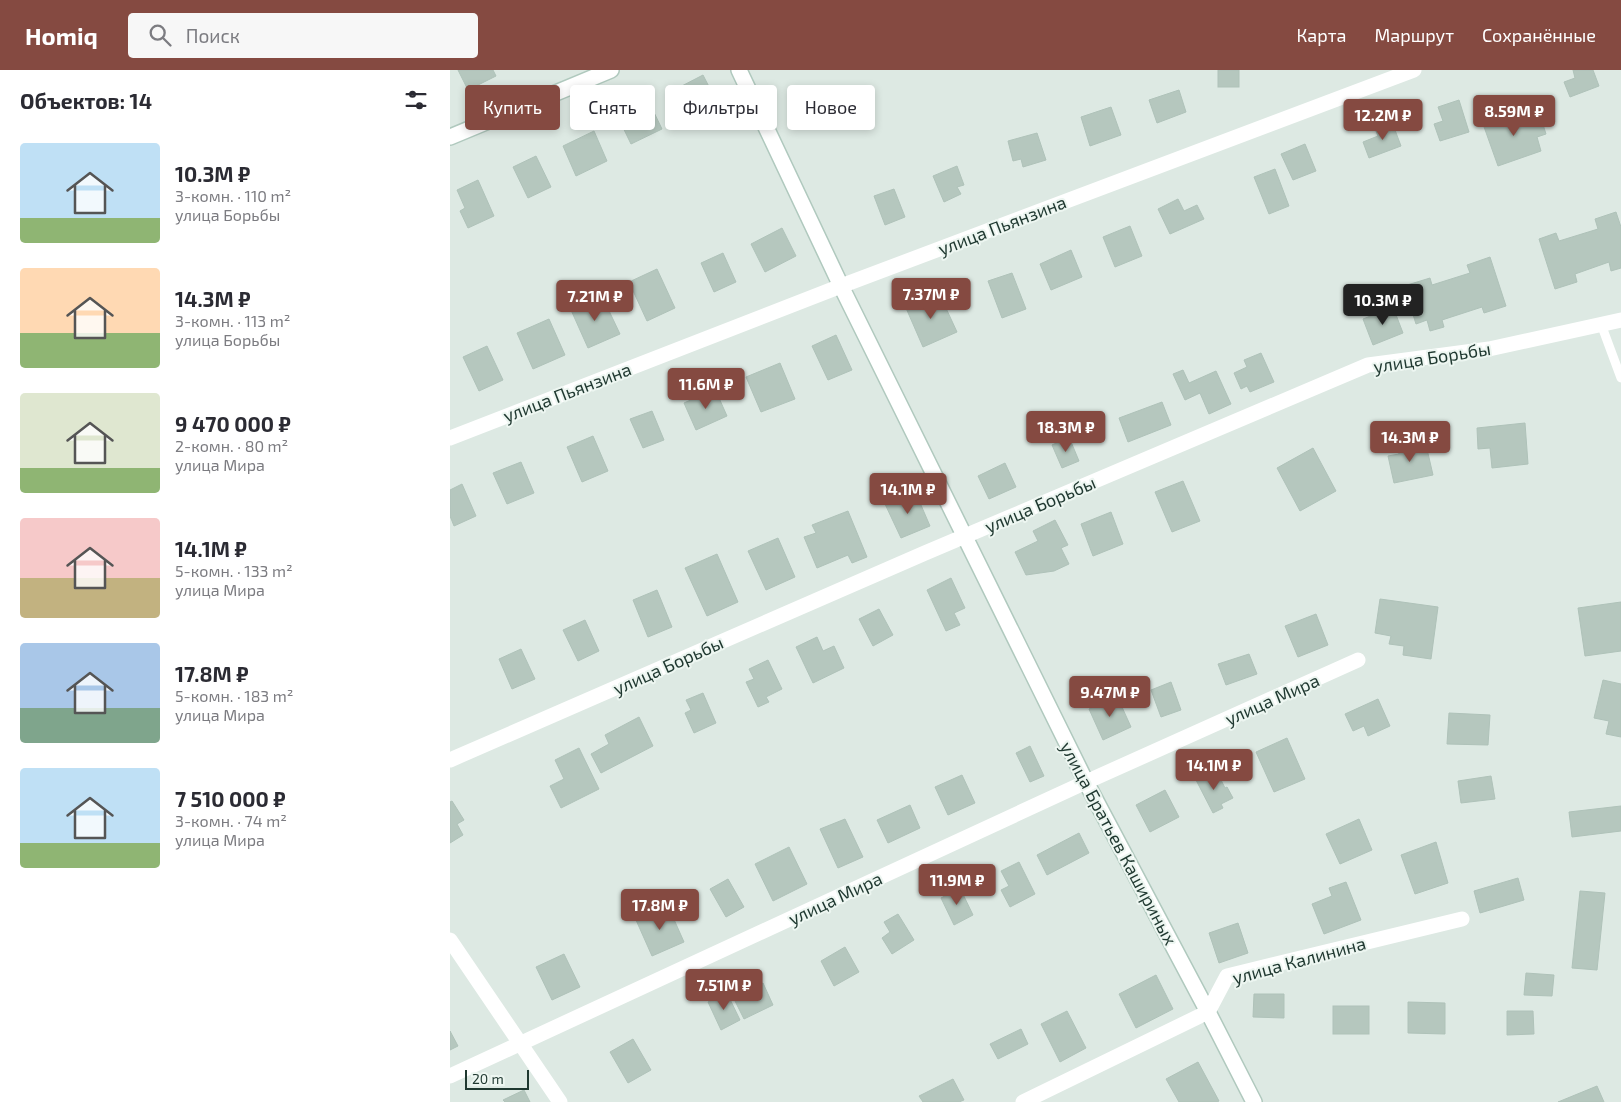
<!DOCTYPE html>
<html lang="ru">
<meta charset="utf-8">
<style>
:root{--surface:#fff;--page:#f7f7f7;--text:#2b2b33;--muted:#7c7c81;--accent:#854a41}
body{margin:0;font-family:"Exo 2",sans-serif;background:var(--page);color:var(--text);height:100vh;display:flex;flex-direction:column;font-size:19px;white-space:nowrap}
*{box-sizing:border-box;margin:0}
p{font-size:16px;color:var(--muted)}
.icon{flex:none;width:28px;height:28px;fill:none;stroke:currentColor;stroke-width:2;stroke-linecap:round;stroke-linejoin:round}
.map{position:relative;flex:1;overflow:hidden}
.panel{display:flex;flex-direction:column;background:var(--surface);width:450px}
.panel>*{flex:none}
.hud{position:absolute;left:15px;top:15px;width:475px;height:45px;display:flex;gap:10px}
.scale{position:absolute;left:15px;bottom:12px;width:64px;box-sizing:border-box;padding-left:5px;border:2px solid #1f3830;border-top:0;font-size:14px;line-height:18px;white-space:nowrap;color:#1f3830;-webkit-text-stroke:4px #edf6f1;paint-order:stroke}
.price{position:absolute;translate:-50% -42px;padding:0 11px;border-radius:5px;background:var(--accent);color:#fff;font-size:16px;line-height:32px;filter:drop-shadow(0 1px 2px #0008)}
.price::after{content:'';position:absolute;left:50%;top:30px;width:15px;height:11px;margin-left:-8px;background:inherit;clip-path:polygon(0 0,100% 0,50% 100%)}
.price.on{background:#222;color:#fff}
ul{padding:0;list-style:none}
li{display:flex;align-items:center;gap:15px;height:125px;padding:0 20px}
li span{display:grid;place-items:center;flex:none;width:140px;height:100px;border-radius:5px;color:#555}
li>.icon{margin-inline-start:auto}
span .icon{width:60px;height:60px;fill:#fffc;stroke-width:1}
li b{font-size:21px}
h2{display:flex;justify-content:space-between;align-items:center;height:60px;padding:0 20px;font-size:21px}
.chip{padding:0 18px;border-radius:5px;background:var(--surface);box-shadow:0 2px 8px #0003;font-size:18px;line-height:45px}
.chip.on{background:var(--accent);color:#fff}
header{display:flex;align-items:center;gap:30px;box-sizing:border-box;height:70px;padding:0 25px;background:var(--accent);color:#fff}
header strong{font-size:24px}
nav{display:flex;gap:28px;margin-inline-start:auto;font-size:18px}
.search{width:350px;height:45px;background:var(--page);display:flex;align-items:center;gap:12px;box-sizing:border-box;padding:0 18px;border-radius:5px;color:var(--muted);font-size:19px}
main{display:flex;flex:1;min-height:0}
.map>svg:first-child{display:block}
.building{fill:#b5c7be;stroke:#afc2b9}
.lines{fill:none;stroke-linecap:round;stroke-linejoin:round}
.secondary-casing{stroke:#b0c9be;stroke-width:18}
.lane{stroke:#fff;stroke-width:9}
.street{stroke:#fff;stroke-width:15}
.secondary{stroke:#fff;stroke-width:15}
.labels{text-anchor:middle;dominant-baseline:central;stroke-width:4;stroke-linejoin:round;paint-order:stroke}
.street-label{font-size:18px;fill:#1f3830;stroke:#edf6f1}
</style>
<header>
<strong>Homiq</strong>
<div class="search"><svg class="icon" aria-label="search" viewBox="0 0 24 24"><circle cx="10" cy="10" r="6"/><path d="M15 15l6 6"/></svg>Поиск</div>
<nav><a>Карта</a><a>Маршрут</a><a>Сохранённые</a></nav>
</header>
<main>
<section class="panel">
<h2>Объектов: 14<svg class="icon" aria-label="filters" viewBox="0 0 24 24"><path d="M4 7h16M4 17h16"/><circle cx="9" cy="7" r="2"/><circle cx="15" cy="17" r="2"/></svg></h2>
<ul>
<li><span style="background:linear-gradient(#bfe0f5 75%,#8fb573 0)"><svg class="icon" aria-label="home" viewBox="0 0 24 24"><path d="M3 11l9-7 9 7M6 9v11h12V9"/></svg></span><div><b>10.3M ₽</b><p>3-комн. · 110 m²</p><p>улица Борьбы</p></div></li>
<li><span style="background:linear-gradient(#ffd9b3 65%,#8fb573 0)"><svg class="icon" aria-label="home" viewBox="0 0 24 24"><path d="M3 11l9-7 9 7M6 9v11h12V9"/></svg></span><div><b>14.3M ₽</b><p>3-комн. · 113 m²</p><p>улица Борьбы</p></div></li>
<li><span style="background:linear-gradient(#dfe7d0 75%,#8fb573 0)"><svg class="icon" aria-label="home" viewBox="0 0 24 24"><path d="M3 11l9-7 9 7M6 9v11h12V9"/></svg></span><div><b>9 470 000 ₽</b><p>2-комн. · 80 m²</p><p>улица Мира</p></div></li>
<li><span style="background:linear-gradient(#f6c9c9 60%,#c2b280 0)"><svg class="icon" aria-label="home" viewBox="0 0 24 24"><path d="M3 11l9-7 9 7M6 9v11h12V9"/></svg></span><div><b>14.1M ₽</b><p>5-комн. · 133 m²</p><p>улица Мира</p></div></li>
<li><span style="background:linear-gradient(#a9c7e8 65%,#7fa58c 0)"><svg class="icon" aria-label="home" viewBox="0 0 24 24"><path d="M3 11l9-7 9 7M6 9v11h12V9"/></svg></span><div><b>17.8M ₽</b><p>5-комн. · 183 m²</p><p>улица Мира</p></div></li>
<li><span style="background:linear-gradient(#bfe0f5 75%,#8fb573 0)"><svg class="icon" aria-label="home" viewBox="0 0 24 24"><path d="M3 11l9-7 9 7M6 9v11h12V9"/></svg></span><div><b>7 510 000 ₽</b><p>3-комн. · 74 m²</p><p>улица Мира</p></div></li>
</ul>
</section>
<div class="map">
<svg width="1171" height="1032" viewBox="0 0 1171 1032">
<rect width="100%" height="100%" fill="#dde9e3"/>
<g class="building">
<path d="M8 0H43L46 6 18 20Z"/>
<rect x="768" y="0" width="21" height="17"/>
<path d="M1123 0H1143L1149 16 1120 27 1114 12 1125 8Z"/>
<path d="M253 5 272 42 244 56 226 19Z"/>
<path d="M729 20 736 42 707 53 699 30Z"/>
<path d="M197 28 212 59 181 74 166 43Z"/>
<path d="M1009 30 1019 62 990 71 984 54 993 51 988 37Z"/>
<path d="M661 37 671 65 640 76 631 47Z"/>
<path d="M1074 40 1078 49 1090 45 1096 64 1087 67 1091 81 1048 96 1033 54Z"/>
<path d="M942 52 951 76 919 88 913 72 928 66 925 59Z"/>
<path d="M144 61 157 91 126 106 113 76Z"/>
<path d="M587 63 596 90 573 97 571 89 563 91 558 71Z"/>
<path d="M855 74 866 101 843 110 831 84Z"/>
<path d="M86 86 101 117 78 128 63 97Z"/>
<path d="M507 96 514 115 507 117 511 124 494 132 483 106Z"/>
<path d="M825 99 839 136 819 144 804 107Z"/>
<path d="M28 110 44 146 18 158 10 141 15 138 7 120Z"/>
<path d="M444 119 455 147 435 155 424 126Z"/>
<path d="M728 129 734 141 747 135 754 149 720 164 708 139Z"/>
<path d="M1166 142 1171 157V198L1161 201 1159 192 1125 204 1127 212 1105 219 1089 169 1106 163 1109 171 1148 159 1145 149Z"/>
<path d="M680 156 692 186 665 197 653 167Z"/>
<path d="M332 158 346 186 315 202 301 174Z"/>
<path d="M621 180 632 207 601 220 590 194Z"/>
<path d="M273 183 286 212 264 222 251 193Z"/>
<path d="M1040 187 1056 236 1034 243 1032 237 992 250 994 257 980 261 977 250 966 254 954 216 980 208 982 215 1020 203 1017 195Z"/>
<path d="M207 199 225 238 197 251 179 212Z"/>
<path d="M562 203 576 239 552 248 538 211Z"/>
<path d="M489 223 507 262 473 277 456 238Z"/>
<path d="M152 226 170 264 138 278 121 240Z"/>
<path d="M943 237 953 263 923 275 913 249Z"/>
<path d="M99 249 115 285 83 299 67 263Z"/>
<path d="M386 265 402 300 378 310 362 276Z"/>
<path d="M37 276 53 310 29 321 13 287Z"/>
<path d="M811 283 824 312 800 322 797 316 791 319 784 303 797 297 794 290Z"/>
<path d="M330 293 345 329 311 342 296 307Z"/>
<path d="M733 300 739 313 766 301 781 334 759 344 750 323 735 330 723 304Z"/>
<path d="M265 319 277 346 246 360 234 333Z"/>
<path d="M712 332 721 355 678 372 669 348Z"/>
<path d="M202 341 214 370 193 378 180 349Z"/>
<path d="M1075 353 1078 394 1042 398 1040 378 1028 379 1027 358Z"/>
<path d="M143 366 158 401 132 412 117 377Z"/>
<path d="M619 367 629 391 612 398 602 375Z"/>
<path d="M963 370 965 381 977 379 983 405 944 413 938 386 949 384 947 373Z"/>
<path d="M863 378 886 421 850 441 827 398Z"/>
<path d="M71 392 84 423 57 434 43 403Z"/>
<path d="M555 393 566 417 539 429 528 406Z"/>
<path d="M733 411 750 451 722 462 705 422Z"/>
<path d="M12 414 26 446 4 456 0 446V420Z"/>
<path d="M465 421 480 456 451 468 435 434Z"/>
<path d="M398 441 417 487 402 493 398 485 367 498 354 467 366 463 362 455Z"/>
<path d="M661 442 673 474 643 486 631 454Z"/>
<path d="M605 450 618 475 611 478 619 494 604 501 576 505 565 482 588 471 583 461Z"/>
<path d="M328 468 345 507 316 520 298 481Z"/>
<path d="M267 484 288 532 257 546 235 498Z"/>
<path d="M501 508 515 538 504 543 510 555 496 561 477 520Z"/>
<path d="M207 520 222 557 198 567 183 530Z"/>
<path d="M930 529 988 537 981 589 953 585 954 576 939 574 941 566 925 563Z"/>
<path d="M1171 532V581L1135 586 1128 538Z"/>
<path d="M429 539 443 565 423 576 409 549Z"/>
<path d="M866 544 878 575 848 587 835 556Z"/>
<path d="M135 550 149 581 128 591 113 560Z"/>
<path d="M367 567 373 581 384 576 394 598 363 613 346 577Z"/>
<path d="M71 579 85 609 62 619 49 589Z"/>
<path d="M799 584 807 604 776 615 768 594Z"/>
<path d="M318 590 332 619 316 627 319 632 308 637 296 612 304 609 299 599Z"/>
<path d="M1153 610 1171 614V667L1156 664 1159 651 1144 648Z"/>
<path d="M721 612 731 640 711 647 701 620Z"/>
<path d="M253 623 266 653 244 663 235 643 241 640 236 630Z"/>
<path d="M667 626 681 657 653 670 639 639Z"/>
<path d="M928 629 940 656 918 666 914 656 903 661 895 644Z"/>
<path d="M999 643 1040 645 1038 675 997 674Z"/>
<path d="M189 647 203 676 151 703 141 684 159 674 155 665Z"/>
<path d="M837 668 855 709 824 722 806 682Z"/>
<path d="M580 676 594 706 580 712 566 683Z"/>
<path d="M129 678 149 719 111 738 100 716 114 709 105 690Z"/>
<path d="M766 700 775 718 777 717 783 728 771 734 773 738 763 743 746 710Z"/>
<path d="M512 705 525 733 498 745 485 717Z"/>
<path d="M1041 706 1045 729 1011 733 1008 711Z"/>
<path d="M715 720 729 747 700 762 686 735Z"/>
<path d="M2 731 14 750 7 754 13 765 0 773V732Z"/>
<path d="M460 735 470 758 438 773 427 750Z"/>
<path d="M1171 736V761L1122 767 1119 742Z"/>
<path d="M395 749 413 787 388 798 370 759Z"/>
<path d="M909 749 922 780 890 794 876 764Z"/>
<path d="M629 763 639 783 597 805 587 785Z"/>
<path d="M986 772 998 813 965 824 951 785Z"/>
<path d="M339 777 357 814 323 831 305 794Z"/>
<path d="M569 792 585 824 560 837 551 820 559 816 551 801Z"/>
<path d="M1068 808 1074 830 1030 843 1024 821Z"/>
<path d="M278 809 294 837 276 847 260 819Z"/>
<path d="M896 812 911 850 874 864 862 834 882 826 879 818Z"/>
<path d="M510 818 523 845 504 855 491 828Z"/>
<path d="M1130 821 1155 823 1147 900 1122 898Z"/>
<path d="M218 836 234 872 202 886 186 850Z"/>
<path d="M448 844 464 870 442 884 432 868 440 862 434 852Z"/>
<path d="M788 853 798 883 769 893 759 863Z"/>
<path d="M395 877 409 902 384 916 371 891Z"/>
<path d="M114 884 130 917 102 930 86 897Z"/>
<path d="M1076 903 1104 905 1102 926 1074 925Z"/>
<path d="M706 905 723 939 686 958 669 924Z"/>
<path d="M313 913 323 935 294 949 283 927Z"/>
<path d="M277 923 290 950 271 960 258 932Z"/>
<path d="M804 924H834V948L803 947Z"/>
<path d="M958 932 995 933V964L958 963Z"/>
<rect x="883" y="936" width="36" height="28"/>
<path d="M617 941 636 978 610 992 591 954Z"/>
<path d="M1057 941H1083L1084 964 1057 965Z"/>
<path d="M571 959 578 974 548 989 540 974Z"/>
<path d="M0 961 8 976 0 980Z"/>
<path d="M183 969 201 1000 178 1013 160 982Z"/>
<path d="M748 992 769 1031 767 1032H729L716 1009Z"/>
<path d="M503 1009 514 1030 509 1032H473L469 1026Z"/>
<path d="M1147 1016 1154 1032H1108Z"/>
<path d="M74 1020 80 1032H55L53 1030Z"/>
</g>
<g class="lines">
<defs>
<g id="secondary">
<path d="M289 0 391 216 636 712 758 942 804 1032"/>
<path d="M0 67 161 0"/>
</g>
</defs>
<use href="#secondary" class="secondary-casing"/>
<path class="lane" d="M1151 254 1171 308"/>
<g class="street">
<path d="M0 368 391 216 964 0"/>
<path d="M0 690 475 483 918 295 1039 279 1171 250"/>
<path d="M0 870 110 1032"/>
<path d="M0 1006 636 712 908 590"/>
<path d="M573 1032 758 942 777 906 1012 849"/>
</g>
<use href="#secondary" class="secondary"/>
</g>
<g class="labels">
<g class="street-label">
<text transform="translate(552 155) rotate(-21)">улица Пьянзина</text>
<text transform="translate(982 287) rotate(-9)">улица Борьбы</text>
<text transform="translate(117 322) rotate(-21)">улица Пьянзина</text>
<text transform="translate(590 434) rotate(-23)">улица Борьбы</text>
<text transform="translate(218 595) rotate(-24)">улица Борьбы</text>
<text transform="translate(822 629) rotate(-24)">улица Мира</text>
<text transform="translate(669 773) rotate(62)">улица Братьев Кашириных</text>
<text transform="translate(385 828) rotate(-25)">улица Мира</text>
<text transform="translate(849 890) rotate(-15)">улица Калинина</text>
</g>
</g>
</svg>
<div class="scale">20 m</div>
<b class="price" style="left:1064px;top:67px">8.59M ₽</b>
<b class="price" style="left:933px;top:71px">12.2M ₽</b>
<b class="price" style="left:481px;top:250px">7.37M ₽</b>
<b class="price" style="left:145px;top:252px">7.21M ₽</b>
<b class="price on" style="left:933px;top:256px">10.3M ₽</b>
<b class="price" style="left:256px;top:340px">11.6M ₽</b>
<b class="price" style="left:616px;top:383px">18.3M ₽</b>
<b class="price" style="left:960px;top:393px">14.3M ₽</b>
<b class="price" style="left:458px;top:445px">14.1M ₽</b>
<b class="price" style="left:660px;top:648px">9.47M ₽</b>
<b class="price" style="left:764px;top:721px">14.1M ₽</b>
<b class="price" style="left:507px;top:836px">11.9M ₽</b>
<b class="price" style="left:210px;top:861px">17.8M ₽</b>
<b class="price" style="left:274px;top:941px">7.51M ₽</b>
<div class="hud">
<a class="chip on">Купить</a>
<a class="chip">Снять</a>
<a class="chip">Фильтры</a>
<a class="chip">Новое</a>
</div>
</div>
</main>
